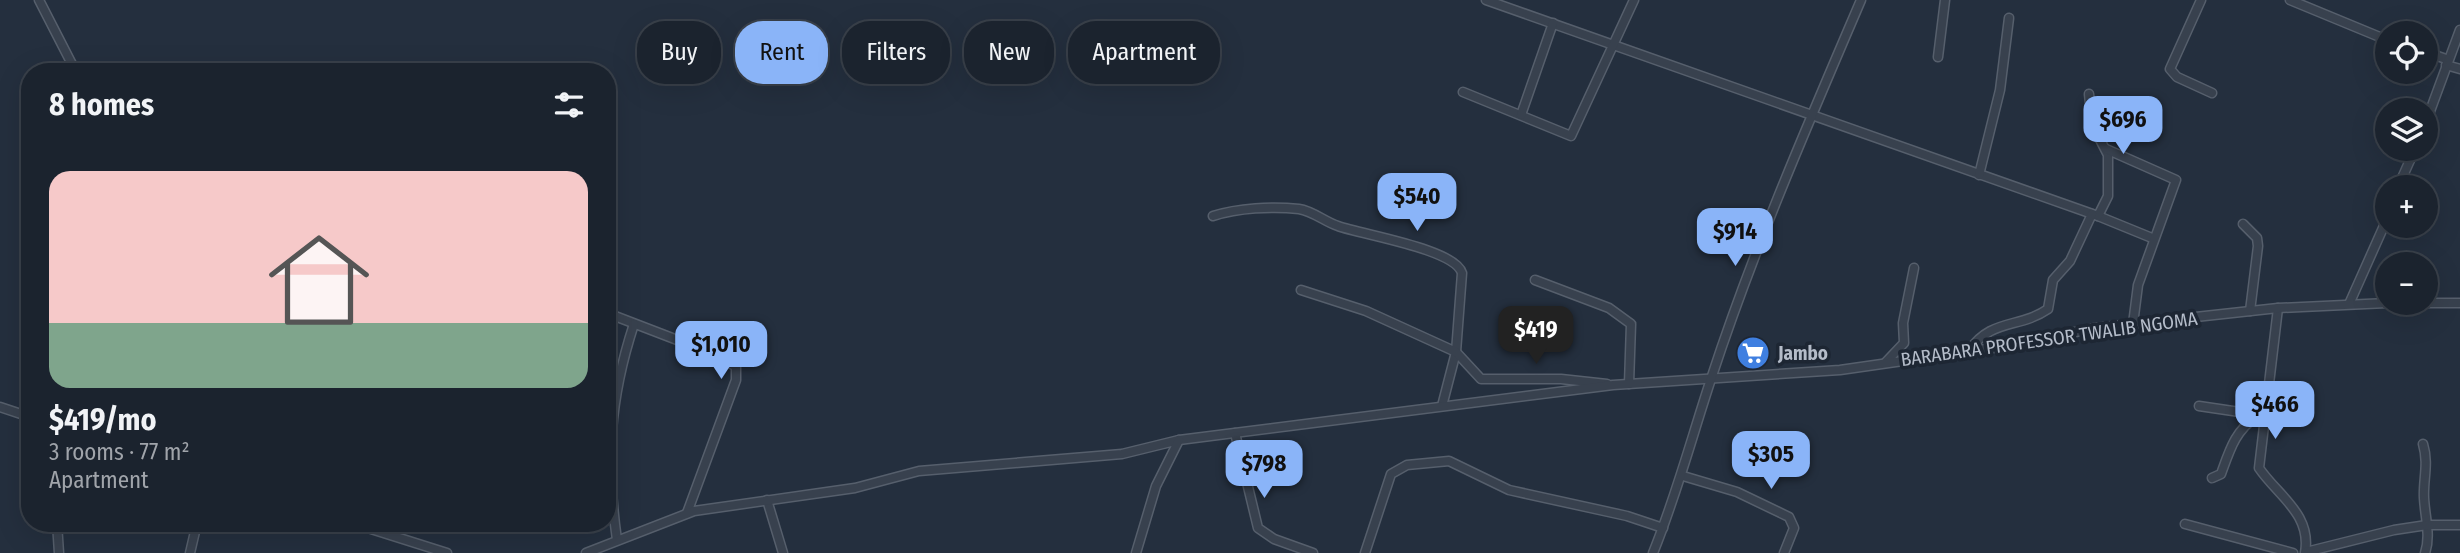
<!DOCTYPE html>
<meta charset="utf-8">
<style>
:root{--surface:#1b232e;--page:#242b36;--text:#f1f3f6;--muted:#a0a4aa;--line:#39404a;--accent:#8ab4f8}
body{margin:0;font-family:"Fira Sans Condensed",sans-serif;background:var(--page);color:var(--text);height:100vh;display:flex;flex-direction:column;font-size:26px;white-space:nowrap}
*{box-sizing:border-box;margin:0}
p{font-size:23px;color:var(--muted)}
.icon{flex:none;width:38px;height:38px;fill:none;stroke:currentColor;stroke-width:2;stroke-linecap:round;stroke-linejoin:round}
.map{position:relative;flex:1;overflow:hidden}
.drawer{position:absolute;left:21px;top:63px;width:595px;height:469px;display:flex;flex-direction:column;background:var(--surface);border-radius:28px;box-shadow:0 7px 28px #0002,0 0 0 2px var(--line)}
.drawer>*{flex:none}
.banner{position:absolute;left:637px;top:21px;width:665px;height:63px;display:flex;gap:14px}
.controls{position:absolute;left:2375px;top:21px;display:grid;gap:14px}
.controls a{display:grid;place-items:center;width:63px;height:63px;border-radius:50%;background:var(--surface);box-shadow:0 7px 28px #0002,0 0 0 2px var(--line);font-size:35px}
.price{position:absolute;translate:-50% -60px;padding:0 16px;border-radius:14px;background:var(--accent);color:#111;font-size:23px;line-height:46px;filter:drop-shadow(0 2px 4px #0008)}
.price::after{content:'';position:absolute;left:50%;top:42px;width:21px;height:16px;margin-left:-10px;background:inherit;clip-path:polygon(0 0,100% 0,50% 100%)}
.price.on{background:#222;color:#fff}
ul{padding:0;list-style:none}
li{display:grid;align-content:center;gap:14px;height:371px;padding:0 28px}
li+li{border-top:2px solid var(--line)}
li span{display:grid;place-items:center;height:217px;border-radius:21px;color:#555}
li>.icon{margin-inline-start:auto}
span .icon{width:126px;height:126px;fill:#fffc;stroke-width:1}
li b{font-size:30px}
h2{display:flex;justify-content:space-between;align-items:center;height:84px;padding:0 28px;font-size:30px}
.pill{padding:0 24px;border-radius:28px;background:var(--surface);box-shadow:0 7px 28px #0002,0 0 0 2px var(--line);font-size:24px;line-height:63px}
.pill.on{background:var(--accent);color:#111}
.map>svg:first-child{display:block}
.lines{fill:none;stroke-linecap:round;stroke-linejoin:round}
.minor-casing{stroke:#565f6c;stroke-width:11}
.minor{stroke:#38414e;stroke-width:8}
.labels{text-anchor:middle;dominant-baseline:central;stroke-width:7;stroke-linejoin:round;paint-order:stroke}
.street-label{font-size:19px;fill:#b4bcc9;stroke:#1d2633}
.poi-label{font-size:19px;font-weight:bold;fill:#b4bcc9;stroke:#1d2633;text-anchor:start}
</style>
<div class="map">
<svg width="2460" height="553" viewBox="0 0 2460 553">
<rect width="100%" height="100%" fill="#242f3e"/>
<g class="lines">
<defs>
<g id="minor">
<path d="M39 0 76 72"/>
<path d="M1486 0 2098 216 2152 238"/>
<path d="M2201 0 2170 69 2177 77 2212 93"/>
<path d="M2290 0 2387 40"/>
<path d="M2426 52 2446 59"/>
<path d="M1938 57 1945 0"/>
<path d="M2446 65 2460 69"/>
<path d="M1463 92 1571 136 1634 0"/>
<path d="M2089 94 2092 124 2108 155V196L2098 216"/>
<path d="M1521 115 1553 23"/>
<path d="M2426 122 2460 30"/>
<path d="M2106 149 2176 180 2138 285 2133 324"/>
<path d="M1979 175 2000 90 2009 18"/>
<path d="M2398 187 2415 149"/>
<path d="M1213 216C1238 208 1272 206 1299 209 1313 211 1325 222 1338 226 1363 235 1455 249 1462 273L1456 352 1442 406"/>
<path d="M2243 224 2257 238 2258 246 2250 311"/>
<path d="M1535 280 1609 308 1631 324 1629 384"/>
<path d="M1301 290 1366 311 1456 352 1481 379H1561L1607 384"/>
<path d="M2350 302 2387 219"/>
<path d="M2411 303H2460"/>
<path d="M2278 308 2259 468C2278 496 2312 514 2305 553"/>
<path d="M607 313 719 356 736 367V380L687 513"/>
<path d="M1969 351C1991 318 2019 329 2048 309L2053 280 2070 261 2092 214"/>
<path d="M1886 362 1904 343 1903 323 1914 268"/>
<path d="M2199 406 2260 415"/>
<path d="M0 407 30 417"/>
<path d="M1235 433 1258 528 1274 539 1313 553"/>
<path d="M2423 444C2429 464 2423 479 2424 498 2425 517 2431 536 2425 553"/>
<path d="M1683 476 1737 492 1789 517 1794 528 1784 553"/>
<path d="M2212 478 2221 474C2230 449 2235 431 2258 415"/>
<path d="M767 500 783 553"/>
<path d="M57 523 59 553"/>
<path d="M352 523 447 553"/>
<path d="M2185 524 2293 553"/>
<path d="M617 540C606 461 609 400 634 324"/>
<path d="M2306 552 2394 530 2427 525H2460"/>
<path d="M190 553 197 523"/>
<path d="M586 553 694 511 855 488 919 471 1122 454 1179 440 1613 385 1840 370 2007 346 2095 328 2278 308 2387 303"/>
<path d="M1136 553 1156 486 1179 440"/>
<path d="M1365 553 1391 474 1407 465 1449 461 1509 490 1627 516 1663 528"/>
<path d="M1653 553C1677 494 1692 436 1712 376 1754 248 1808 124 1861 0"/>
</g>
</defs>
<use href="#minor" class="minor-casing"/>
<use href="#minor" class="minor"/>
</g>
<defs>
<symbol id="supermarket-disc" viewBox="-11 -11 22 22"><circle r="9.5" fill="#3f7fe0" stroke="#1d2633"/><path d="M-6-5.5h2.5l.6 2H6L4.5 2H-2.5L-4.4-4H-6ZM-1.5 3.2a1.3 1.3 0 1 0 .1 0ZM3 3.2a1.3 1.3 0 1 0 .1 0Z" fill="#fff"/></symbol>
</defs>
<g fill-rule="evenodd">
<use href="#supermarket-disc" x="1734" y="334" width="38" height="38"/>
</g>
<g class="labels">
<g class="street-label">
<text transform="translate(2049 339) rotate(-8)">BARABARA PROFESSOR TWALIB NGOMA</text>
</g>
<g class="poi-label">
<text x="1778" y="353">Jambo</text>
</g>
</g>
</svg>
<div class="controls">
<a><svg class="icon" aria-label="locate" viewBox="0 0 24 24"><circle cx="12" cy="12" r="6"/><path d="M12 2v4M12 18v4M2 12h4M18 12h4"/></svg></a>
<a><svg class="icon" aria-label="layers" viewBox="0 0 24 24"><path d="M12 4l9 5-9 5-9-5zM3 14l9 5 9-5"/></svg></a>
<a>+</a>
<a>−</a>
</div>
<b class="price" style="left:2123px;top:156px">$696</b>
<b class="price" style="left:1417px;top:233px">$540</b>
<b class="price" style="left:1735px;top:268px">$914</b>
<b class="price on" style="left:1536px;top:366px">$419</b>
<b class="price" style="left:721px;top:381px">$1,010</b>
<b class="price" style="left:2275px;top:441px">$466</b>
<b class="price" style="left:1771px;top:491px">$305</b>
<b class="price" style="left:1264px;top:500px">$798</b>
<div class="banner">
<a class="pill">Buy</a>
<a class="pill on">Rent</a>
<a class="pill">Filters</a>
<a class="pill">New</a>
<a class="pill">Apartment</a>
</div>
<section class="drawer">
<h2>8 homes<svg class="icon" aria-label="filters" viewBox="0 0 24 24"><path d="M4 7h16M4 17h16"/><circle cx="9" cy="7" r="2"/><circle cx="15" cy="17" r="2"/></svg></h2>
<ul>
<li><span style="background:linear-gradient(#f6c9c9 70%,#7fa58c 0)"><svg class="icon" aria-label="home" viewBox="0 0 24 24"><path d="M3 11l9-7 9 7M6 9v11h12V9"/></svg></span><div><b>$419/mo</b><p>3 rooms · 77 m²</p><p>Apartment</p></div></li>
</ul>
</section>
</div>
